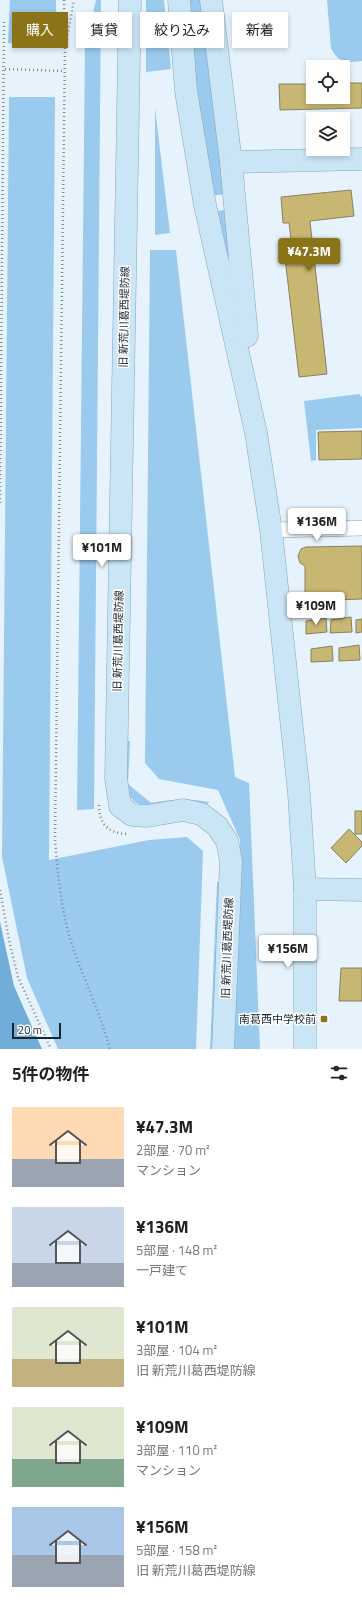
<!DOCTYPE html>
<html lang="ja">
<meta charset="utf-8">
<style>
:root{--surface:#fff;--page:#f2f2f2;--text:#222;--muted:#767676;--accent:#8a7417}
body{margin:0;font-family:"Titillium Web","Noto Sans JP",sans-serif;background:var(--page);color:var(--text);height:100vh;display:flex;flex-direction:column;font-size:15px;white-space:nowrap}
*{box-sizing:border-box;margin:0}
p{font-size:13px;color:var(--muted)}
.icon{flex:none;width:22px;height:22px;fill:none;stroke:currentColor;stroke-width:2;stroke-linecap:round;stroke-linejoin:round}
.map{position:relative;height:1049px;overflow:hidden}
.details{display:flex;flex-direction:column;background:var(--surface);flex:1}
.details>*{flex:none}
.hud{position:absolute;left:12px;top:12px;width:338px;height:36px;display:flex;gap:8px}
.fabs{position:absolute;left:306px;top:60px;display:grid;gap:8px}
.fabs a{display:grid;place-items:center;width:44px;height:44px;border-radius:0px;background:var(--surface);box-shadow:0 2px 6px #0003;font-size:20px}
.scale{position:absolute;left:12px;bottom:10px;width:49px;box-sizing:border-box;padding-left:4px;border:2px solid #19252e;border-top:0;font-size:11px;line-height:14px;white-space:nowrap;color:#19252e;-webkit-text-stroke:3px #fefefe;paint-order:stroke}
.price{position:absolute;translate:-50% -34px;padding:0 9px;border-radius:4px;background:#fff;color:#222;font-size:13px;line-height:26px;filter:drop-shadow(0 1px 2px #0008)}
.price::after{content:'';position:absolute;left:50%;top:24px;width:12px;height:9px;margin-left:-6px;background:inherit;clip-path:polygon(0 0,100% 0,50% 100%)}
.price.active{background:var(--accent);color:#fff}
ul{padding:0;list-style:none}
li{display:flex;align-items:center;gap:12px;height:100px;padding:0 12px}
li span{display:grid;place-items:center;flex:none;width:112px;height:80px;border-radius:0px;color:#555}
li>.icon{margin-inline-start:auto}
span .icon{width:48px;height:48px;fill:#fffc;stroke-width:1}
li b{font-size:17px}
h2{display:flex;justify-content:space-between;align-items:center;height:48px;padding:0 12px;font-size:17px}
.chip{padding:0 14px;border-radius:0px;background:var(--surface);box-shadow:0 2px 6px #0003;font-size:14px;line-height:36px}
.chip.active{background:var(--accent);color:#fff}
.map>svg:first-child{display:block}
.green{fill:#9acaed}
.water{fill:#70aed9}
.building{fill:#c8b673;stroke:#898060}
.lines{fill:none;stroke-linecap:round;stroke-linejoin:round}
.street-casing{stroke:#86a5bb;stroke-width:16}
.secondary-casing{stroke:#86a5bb;stroke-width:23}
.path{stroke:#808c96;stroke-width:2.5;stroke-dasharray:1 3;stroke-linecap:butt}
.street{stroke:#fff;stroke-width:15}
.secondary{stroke:#cae5f5;stroke-width:22}
.poi-dot{fill:#8a7417;stroke:#fefefe;stroke-width:1.5}
.labels{text-anchor:middle;dominant-baseline:central;stroke-width:3;stroke-linejoin:round;paint-order:stroke}
.street-label{font-size:11px;fill:#19252e;stroke:#fefefe}
.poi-label{font-size:11px;fill:#19252e;stroke:#fefefe;text-anchor:end}
</style>
<div class="map">
<svg width="362" height="1049" viewBox="0 0 362 1049">
<rect width="100%" height="100%" fill="#e6f3fd"/>
<g class="green">
<path d="M10 0H56V45L8 43Z"/>
<path d="M96 0H101L94 809 77 810 85 46Z"/>
<path d="M146 0H164L171 69 146 72Z"/>
<path d="M190 0H203L227 194 209 196 189 68Z"/>
<path d="M327 0H362V61C347 63 338 63 331 48Z"/>
<path d="M9 97H55L49 860 149 840 187 837 203 851 196 1049H58L27 978 2 857Z"/>
<path d="M155 108 170 233 155 235Z"/>
<path d="M229 209 243 337 213 212Z"/>
<path d="M150 250H176L235 777 249 783 260 1049H233L240 840 218 790 159 779 145 763Z"/>
<path d="M359 394 362 397V428L316 430V460L311 461 304 401Z"/>
<path d="M127 741H130L128 784 151 803C172 799 188 798 209 802L208 804C201 803 193 801 186 801 165 802 139 816 127 792Z"/>
<path d="M217 882H219L214 1049H210Z"/>
</g>
<path class="water" d="M0 922 14 986 42 1049H0Z"/>
<g class="building">
<path d="M343 83H362V108L280 110 279 84H313V97H343Z"/>
<path d="M351 190 354 216 310 221 327 374 299 377 284 249 292 248 289 223H283L281 197Z"/>
<path d="M362 431V459L319 460 318 432Z"/>
<path d="M362 546V599L305 601V566L300 563 298 556 301 549 306 547Z"/>
<path d="M351 617 352 632 330 633 331 620Z"/>
<path d="M326 618 327 632 306 634V621Z"/>
<path d="M362 619V632L356 633V620Z"/>
<path d="M359 645 360 660 339 661V648Z"/>
<path d="M332 646 333 661 311 662V649Z"/>
<rect x="355" y="811" width="7" height="23"/>
<path d="M349 829 362 842V846L346 863 331 848Z"/>
<path d="M341 968H362V1001H339Z"/>
</g>
<g class="lines">
<defs>
<path id="street" d="M271 530 362 528"/>
<g id="secondary">
<path d="M130 0 116 778 120 806 132 815 147 816 183 810 201 814 217 826 227 841 231 861 223 1049"/>
<path d="M179 0 186 91 205 205 256 433 271 530 299 794 305 889V1049"/>
<path d="M211 0 231 162 247 336"/>
<path d="M231 162 362 159"/>
<path d="M305 889 362 890"/>
</g>
</defs>
<use href="#street" class="street-casing"/>
<use href="#secondary" class="secondary-casing"/>
<g class="path">
<path d="M64 0 65 47 55 840C58 875 61 911 72 945 84 980 100 1013 110 1049"/>
<path d="M66 43 74 0"/>
<path d="M5 69 64 71"/>
<path d="M0 503 4 22"/>
<path d="M99 805C99 824 108 833 127 834"/>
<path d="M0 890 9 940 18 977 51 1049"/>
</g>
<use href="#street" class="street"/>
<use href="#secondary" class="secondary"/>
</g>
<rect class="poi-dot" x="320" y="1015" width="8" height="8" rx="2"/>
<g class="labels">
<g class="street-label">
<text transform="translate(124 317) rotate(-89)">旧 新荒川葛西堤防線</text>
<text transform="translate(118 641) rotate(-89)">旧 新荒川葛西堤防線</text>
<text transform="translate(227 948) rotate(-88)">旧 新荒川葛西堤防線</text>
</g>
<g class="poi-label">
<text x="316" y="1019">南葛西中学校前</text>
</g>
</g>
</svg>
<div class="fabs">
<a><svg class="icon" aria-label="locate" viewBox="0 0 24 24"><circle cx="12" cy="12" r="6"/><path d="M12 2v4M12 18v4M2 12h4M18 12h4"/></svg></a>
<a><svg class="icon" aria-label="layers" viewBox="0 0 24 24"><path d="M12 4l9 5-9 5-9-5zM3 14l9 5 9-5"/></svg></a>
</div>
<div class="scale">20 m</div>
<b class="price active" style="left:309px;top:272px">¥47.3M</b>
<b class="price" style="left:317px;top:542px">¥136M</b>
<b class="price" style="left:102px;top:568px">¥101M</b>
<b class="price" style="left:316px;top:626px">¥109M</b>
<b class="price" style="left:288px;top:969px">¥156M</b>
<div class="hud">
<a class="chip active">購入</a>
<a class="chip">賃貸</a>
<a class="chip">絞り込み</a>
<a class="chip">新着</a>
</div>
</div>
<section class="details">
<h2>5件の物件<svg class="icon" aria-label="filters" viewBox="0 0 24 24"><path d="M4 7h16M4 17h16"/><circle cx="9" cy="7" r="2"/><circle cx="15" cy="17" r="2"/></svg></h2>
<ul>
<li><span style="background:linear-gradient(#ffd9b3 65%,#9aa5b1 0)"><svg class="icon" aria-label="home" viewBox="0 0 24 24"><path d="M3 11l9-7 9 7M6 9v11h12V9"/></svg></span><div><b>¥47.3M</b><p>2部屋 · 70 m²</p><p>マンション</p></div></li>
<li><span style="background:linear-gradient(#c9d6e8 70%,#9aa5b1 0)"><svg class="icon" aria-label="home" viewBox="0 0 24 24"><path d="M3 11l9-7 9 7M6 9v11h12V9"/></svg></span><div><b>¥136M</b><p>5部屋 · 148 m²</p><p>一戸建て</p></div></li>
<li><span style="background:linear-gradient(#dfe7d0 65%,#c2b280 0)"><svg class="icon" aria-label="home" viewBox="0 0 24 24"><path d="M3 11l9-7 9 7M6 9v11h12V9"/></svg></span><div><b>¥101M</b><p>3部屋 · 104 m²</p><p>旧 新荒川葛西堤防線</p></div></li>
<li><span style="background:linear-gradient(#dfe7d0 65%,#7fa58c 0)"><svg class="icon" aria-label="home" viewBox="0 0 24 24"><path d="M3 11l9-7 9 7M6 9v11h12V9"/></svg></span><div><b>¥109M</b><p>3部屋 · 110 m²</p><p>マンション</p></div></li>
<li><span style="background:linear-gradient(#a9c7e8 60%,#9aa5b1 0)"><svg class="icon" aria-label="home" viewBox="0 0 24 24"><path d="M3 11l9-7 9 7M6 9v11h12V9"/></svg></span><div><b>¥156M</b><p>5部屋 · 158 m²</p><p>旧 新荒川葛西堤防線</p></div></li>
</ul>
</section>
